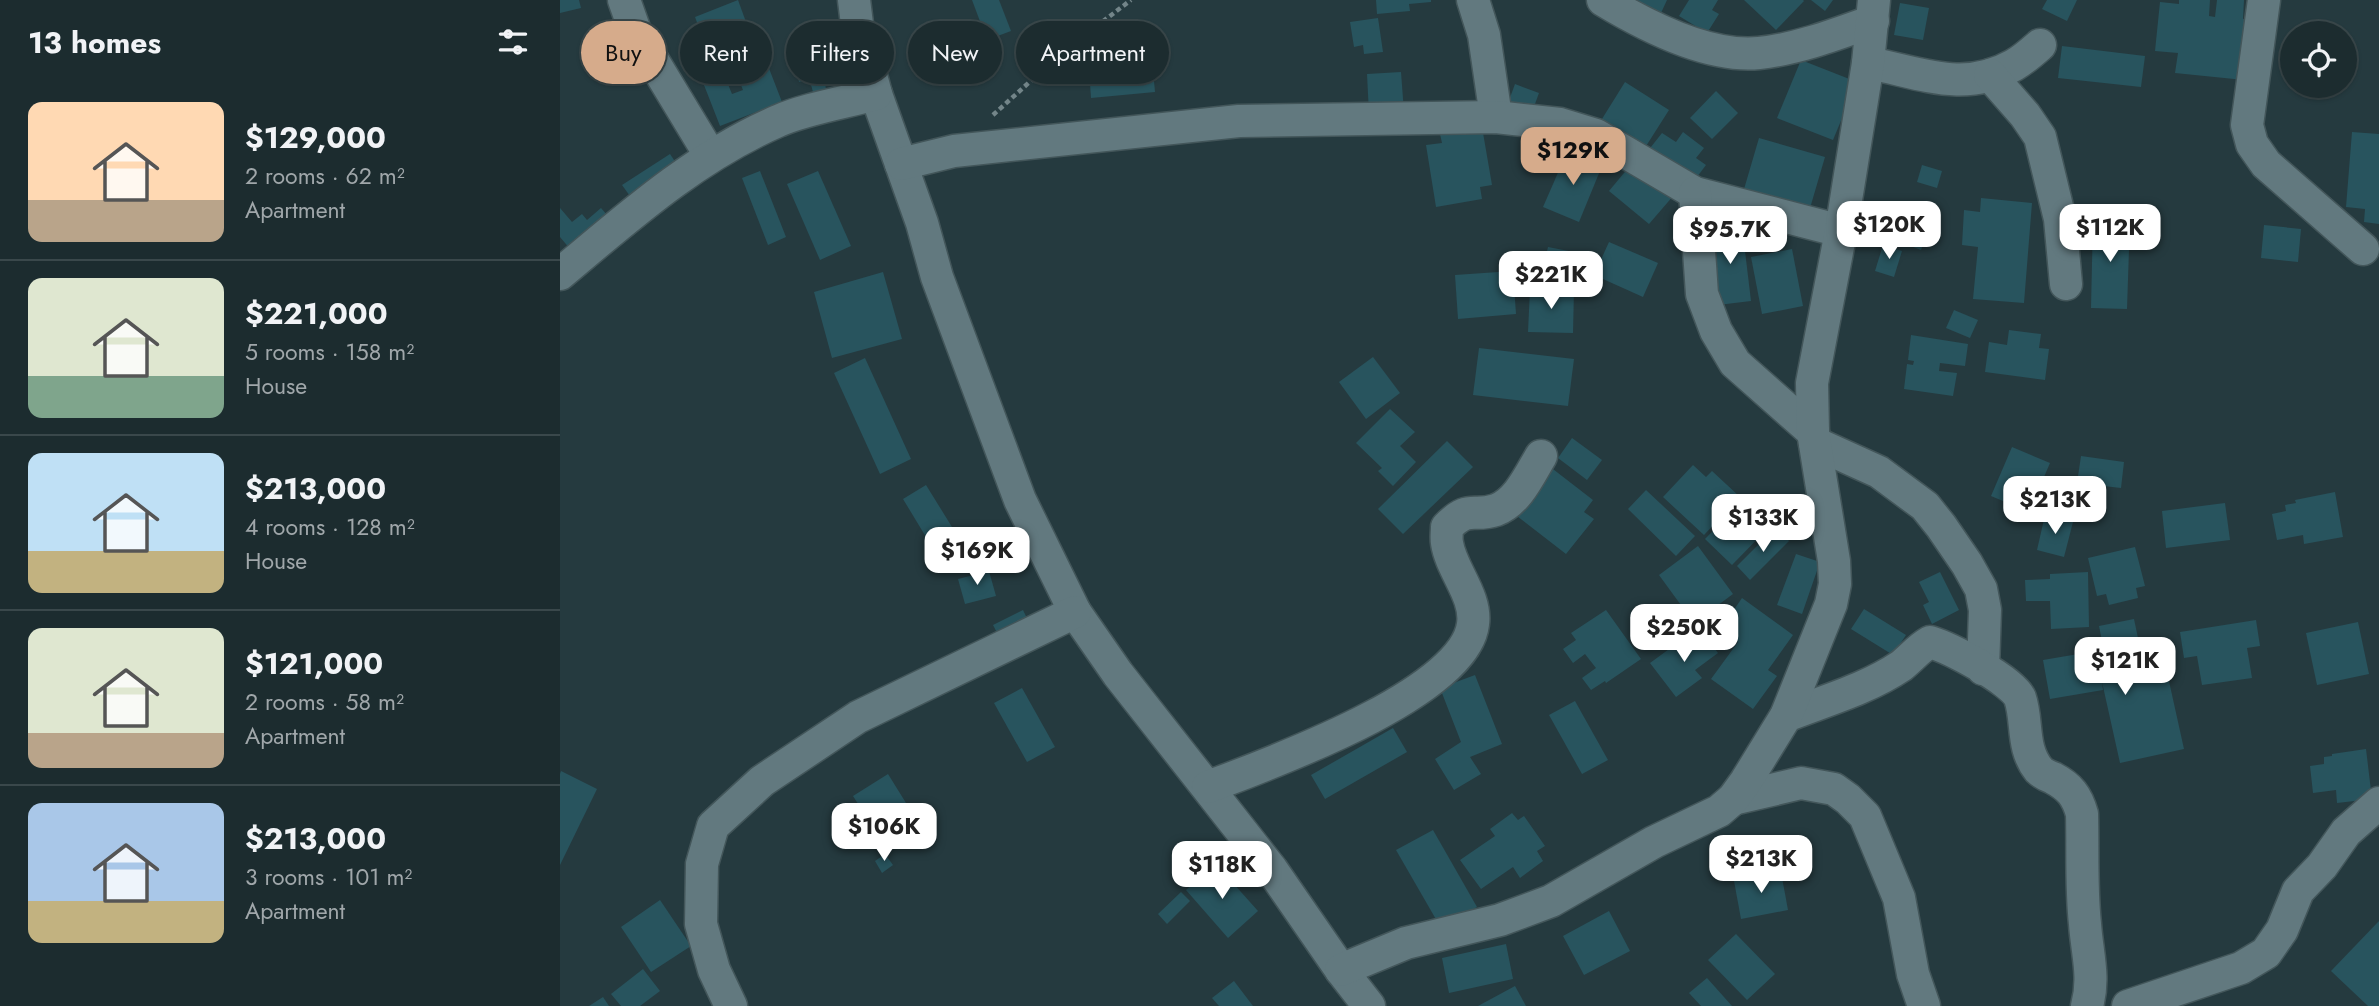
<!DOCTYPE html>
<meta charset="utf-8">
<style>
:root{--surface:#1c2c2f;--page:#253437;--text:#f1f3f6;--muted:#a0a7aa;--line:#3a484b;--accent:#d6ab8b}
body{margin:0;font-family:Jost,sans-serif;background:var(--page);color:var(--text);height:100vh;display:flex;flex-direction:column;font-size:26px;white-space:nowrap}
*{box-sizing:border-box;margin:0}
p{font-size:23px;color:var(--muted)}
.icon{flex:none;width:38px;height:38px;fill:none;stroke:currentColor;stroke-width:2;stroke-linecap:round;stroke-linejoin:round}
.map{position:relative;flex:1;overflow:hidden}
.details{display:flex;flex-direction:column;background:var(--surface);width:560px}
.details>*{flex:none}
.top-card{position:absolute;left:21px;top:21px;width:665px;height:63px;display:flex;gap:14px}
.fabs{position:absolute;left:1720px;top:21px;display:grid;gap:14px}
.fabs a{display:grid;place-items:center;width:77px;height:77px;border-radius:50%;background:var(--surface);box-shadow:0 2px 5px #0004,0 0 0 2px var(--line);font-size:35px}
.price{position:absolute;translate:-50% -60px;padding:0 16px;border-radius:14px;background:#fff;color:#222;font-size:23px;line-height:46px;filter:drop-shadow(0 2px 4px #0008)}
.price::after{content:'';position:absolute;left:50%;top:42px;width:21px;height:16px;margin-left:-10px;background:inherit;clip-path:polygon(0 0,100% 0,50% 100%)}
.price.active{background:var(--accent);color:#111}
ul{padding:0;list-style:none}
li{display:flex;align-items:center;gap:21px;height:175px;padding:0 28px}
li+li{border-top:2px solid var(--line)}
li span{display:grid;place-items:center;flex:none;width:196px;height:140px;border-radius:14px;color:#555}
li>.icon{margin-inline-start:auto}
span .icon{width:84px;height:84px;fill:#fffc;stroke-width:1}
li b{font-size:30px}
h2{display:flex;justify-content:space-between;align-items:center;height:84px;padding:0 28px;font-size:30px}
.pill{padding:0 24px;border-radius:32px;background:var(--surface);box-shadow:0 2px 5px #0004,0 0 0 2px var(--line);font-size:24px;line-height:63px}
.pill.active{background:var(--accent);color:#111}
main{display:flex;flex:1;min-height:0}
.map>svg:first-child{display:block}
.building{fill:#28545e}
.lines{fill:none;stroke-linecap:round;stroke-linejoin:round}
.minor-casing{stroke:#43565a;stroke-width:35}
.path{stroke:#738589;stroke-width:4.5;stroke-dasharray:5 3.5;stroke-linecap:butt}
.minor{stroke:#62797f;stroke-width:32}
</style>
<main>
<section class="details">
<h2>13 homes<svg class="icon" aria-label="filters" viewBox="0 0 24 24"><path d="M4 7h16M4 17h16"/><circle cx="9" cy="7" r="2"/><circle cx="15" cy="17" r="2"/></svg></h2>
<ul>
<li><span style="background:linear-gradient(#ffd9b3 70%,#b9a48a 0)"><svg class="icon" aria-label="home" viewBox="0 0 24 24"><path d="M3 11l9-7 9 7M6 9v11h12V9"/></svg></span><div><b>$129,000</b><p>2 rooms · 62 m²</p><p>Apartment</p></div></li>
<li><span style="background:linear-gradient(#dfe7d0 70%,#7fa58c 0)"><svg class="icon" aria-label="home" viewBox="0 0 24 24"><path d="M3 11l9-7 9 7M6 9v11h12V9"/></svg></span><div><b>$221,000</b><p>5 rooms · 158 m²</p><p>House</p></div></li>
<li><span style="background:linear-gradient(#bfe0f5 70%,#c2b280 0)"><svg class="icon" aria-label="home" viewBox="0 0 24 24"><path d="M3 11l9-7 9 7M6 9v11h12V9"/></svg></span><div><b>$213,000</b><p>4 rooms · 128 m²</p><p>House</p></div></li>
<li><span style="background:linear-gradient(#dfe7d0 75%,#b9a48a 0)"><svg class="icon" aria-label="home" viewBox="0 0 24 24"><path d="M3 11l9-7 9 7M6 9v11h12V9"/></svg></span><div><b>$121,000</b><p>2 rooms · 58 m²</p><p>Apartment</p></div></li>
<li><span style="background:linear-gradient(#a9c7e8 70%,#c2b280 0)"><svg class="icon" aria-label="home" viewBox="0 0 24 24"><path d="M3 11l9-7 9 7M6 9v11h12V9"/></svg></span><div><b>$213,000</b><p>3 rooms · 101 m²</p><p>Apartment</p></div></li>
</ul>
</section>
<div class="map">
<svg width="1819" height="1006" viewBox="0 0 1819 1006">
<rect width="100%" height="100%" fill="#253a3f"/>
<g class="building">
<path d="M0 0H19L21 8 0 13Z"/>
<path d="M178 0 186 22 143 38 135 17Z"/>
<path d="M412 0H439L451 31 427 40Z"/>
<path d="M816 0H871V2L849 4 850 11 817 14Z"/>
<path d="M1075 0H1107L1101 13Z"/>
<path d="M1129 0H1158L1152 10 1159 14 1147 33 1119 16Z"/>
<path d="M1184 0H1243L1244 1 1216 30Z"/>
<path d="M1251 0H1273L1265 11Z"/>
<path d="M1487 0H1517L1507 21 1482 9Z"/>
<path d="M1619 0H1650L1649 16 1655 17 1657 0H1684L1683 19H1690L1684 80 1615 73 1618 53 1595 51 1600 2 1619 4Z"/>
<path d="M1340 3 1369 8 1363 40 1334 35Z"/>
<path d="M818 18 823 52 804 54 803 45 794 47 790 22Z"/>
<path d="M195 32 222 102 160 126 144 85 165 77 172 94 183 90 164 44Z"/>
<path d="M1502 46 1585 56 1581 87 1498 78Z"/>
<path d="M591 48 595 92 531 98 528 54Z"/>
<path d="M1241 60 1297 82 1273 140 1217 118Z"/>
<path d="M248 70 250 79 239 82 237 72Z"/>
<path d="M841 72 844 112 809 114 807 74Z"/>
<path d="M264 78 266 89 253 92 250 81Z"/>
<path d="M1065 82 1109 110 1081 154 1037 127Z"/>
<path d="M955 84 979 93 972 112 948 103Z"/>
<path d="M1156 91 1178 113 1152 139 1130 118Z"/>
<path d="M922 127 932 185 920 187 922 199 876 207 866 145 882 143 880 134Z"/>
<path d="M1123 132 1144 148 1136 158 1146 165 1131 185 1087 152 1102 133 1116 142Z"/>
<path d="M1792 132 1819 134V224L1804 222 1805 209 1786 207Z"/>
<path d="M1199 138 1265 157 1248 215 1182 196Z"/>
<path d="M1007 152 1042 166 1019 222 983 207Z"/>
<path d="M110 154 122 172 75 203 62 185Z"/>
<path d="M1074 161 1114 195 1089 224 1049 191Z"/>
<path d="M1362 165 1382 171 1377 188 1357 182Z"/>
<path d="M200 171 226 237 208 245 182 178Z"/>
<path d="M258 171 291 246 260 260 227 184Z"/>
<path d="M1421 198 1472 203 1464 303 1413 299 1418 247 1402 245 1404 210 1420 212Z"/>
<path d="M0 208 12 222 22 214 27 220 41 208 54 223 16 256 0 237Z"/>
<path d="M1330 208 1371 224 1361 250 1320 234Z"/>
<path d="M1533 219 1570 220 1567 309 1531 308Z"/>
<path d="M1704 225 1741 229 1738 262 1701 258Z"/>
<path d="M1182 226 1191 301 1158 305 1149 230Z"/>
<path d="M1049 242 1098 263 1083 297 1034 275Z"/>
<path d="M1323 245 1342 251 1334 277 1315 271Z"/>
<path d="M988 247 1019 253 1015 275 983 269Z"/>
<path d="M1232 249 1243 306 1202 314 1191 257Z"/>
<path d="M953 271 956 314 898 319 895 275Z"/>
<path d="M323 272 342 339 272 358 254 292Z"/>
<path d="M970 289 1014 290 1013 333 968 332Z"/>
<path d="M1394 310 1418 320 1410 338 1386 328Z"/>
<path d="M1449 330 1481 334 1479 348 1489 349 1485 380 1425 372 1429 342 1447 345Z"/>
<path d="M1351 335 1408 344 1405 366 1380 363 1379 371 1397 373 1393 396 1344 389 1347 364 1353 365 1354 361 1348 360Z"/>
<path d="M919 348 1014 359 1008 406 913 395Z"/>
<path d="M813 357 840 393 806 419 779 382Z"/>
<path d="M305 358 351 459 320 474 274 373Z"/>
<path d="M830 409 855 432 840 446 856 462 833 486 818 471 822 468 796 443Z"/>
<path d="M1012 438 1042 460 1027 480 998 458Z"/>
<path d="M887 441 913 467 843 534 818 509Z"/>
<path d="M1452 447 1490 463 1469 512 1431 496Z"/>
<path d="M1521 456 1564 462 1561 488 1517 483Z"/>
<path d="M1133 465 1146 477 1152 471 1180 497 1144 535 1103 497Z"/>
<path d="M989 466 1033 500 1024 512 1034 519 1006 554 953 513Z"/>
<path d="M366 485 410 556 386 570 343 499Z"/>
<path d="M1086 490 1135 536 1116 556 1068 509Z"/>
<path d="M1775 492 1783 537 1744 544 1743 535 1717 540 1712 514 1726 511 1725 505 1736 503 1735 500Z"/>
<path d="M1185 498 1212 524 1172 565 1145 539Z"/>
<path d="M1665 503 1670 540 1606 548 1602 511Z"/>
<path d="M1485 515 1513 522 1504 557 1477 550Z"/>
<path d="M1216 527 1229 541 1190 580 1177 566Z"/>
<path d="M1138 546 1173 594 1134 623 1099 575Z"/>
<path d="M1575 547 1585 586 1576 588 1578 598 1549 605 1546 594 1537 596 1528 558Z"/>
<path d="M1236 554 1260 562 1242 614 1217 605Z"/>
<path d="M429 571 436 596 405 604 398 579Z"/>
<path d="M1380 572 1399 610 1372 624 1363 605 1369 602 1359 582Z"/>
<path d="M1528 572 1529 627 1491 629 1490 601H1466L1465 580 1490 579V574Z"/>
<path d="M1182 598 1233 635 1208 670 1217 676 1193 709 1151 679 1178 642 1160 630Z"/>
<path d="M1304 609 1346 635 1333 655 1291 629Z"/>
<path d="M463 610 476 637 447 652 433 625Z"/>
<path d="M1046 610 1081 659 1046 683 1045 681 1031 690 1022 678 1036 668 1025 654 1013 663 1003 649 1016 640 1011 633Z"/>
<path d="M1574 619 1578 638 1543 646 1539 626Z"/>
<path d="M1696 620 1700 646 1687 648 1692 678 1642 685 1637 656 1624 658 1620 632Z"/>
<path d="M1798 622 1809 674 1757 685 1746 633Z"/>
<path d="M1142 632 1158 653 1135 670 1142 678 1116 697 1090 663 1116 644 1120 648Z"/>
<path d="M1601 645 1624 749 1560 763 1542 682 1543 690 1490 699 1483 660 1536 651 1538 659Z"/>
<path d="M915 675 942 744 910 757 921 774 894 790 875 759 901 742 880 688Z"/>
<path d="M462 688 495 747 467 762 434 703Z"/>
<path d="M1015 701 1048 760 1022 774 989 715Z"/>
<path d="M833 728 847 752 765 799 751 775Z"/>
<path d="M1806 749 1812 799 1777 803 1776 790 1753 793 1750 766 1764 764V757L1772 756V754Z"/>
<path d="M1 771 37 789 0 865V774Z"/>
<path d="M328 774 351 811 316 832 293 796Z"/>
<path d="M952 813 958 820 964 816 985 846 977 851 983 861 960 878 953 867 921 889 900 860 935 836 930 829Z"/>
<path d="M873 830 917 907 881 928 836 850Z"/>
<path d="M325 854 333 865 322 873 315 861Z"/>
<path d="M656 864 698 911 668 938 626 890Z"/>
<path d="M1221 872 1228 910 1181 919 1174 881Z"/>
<path d="M621 892 630 901 607 924 598 914Z"/>
<path d="M100 900 131 946 91 972 61 927Z"/>
<path d="M1049 911 1070 951 1024 975 1003 936Z"/>
<path d="M1819 921V1006H1808L1771 971Z"/>
<path d="M1176 934 1215 974 1187 1000 1148 960Z"/>
<path d="M946 944 953 979 889 993 882 958Z"/>
<path d="M83 969 100 991 80 1006H61L51 994Z"/>
<path d="M1147 978 1172 1006H1141L1129 993Z"/>
<path d="M674 981 693 1006H659L652 998Z"/>
<path d="M955 986 966 1006H918Z"/>
<path d="M43 997 49 1006H29Z"/>
</g>
<g class="lines">
<defs>
<g id="minor">
<path d="M64 0 75 31 150 155"/>
<path d="M294 0 297 24 316 94 362 223 377 277 460 500 515 612 558 674 712 870 781 970 809 1006"/>
<path d="M913 0 924 35 936 117"/>
<path d="M1043 0C1086 26 1148 58 1199 53 1238 49 1277 34 1313 21"/>
<path d="M1704 0 1687 125 1692 144 1706 164 1803 249"/>
<path d="M1308 63C1359 72 1403 94 1454 65 1463 60 1472 52 1480 45"/>
<path d="M1430 75 1465 115 1480 137 1500 219 1506 284"/>
<path d="M341 164 394 151 679 121 936 117 1000 124 1036 135 1135 193 1281 231"/>
<path d="M1135 193 1142 294 1156 331 1175 363 1253 432"/>
<path d="M0 274C68 217 135 157 218 121 244 109 287 102 316 94"/>
<path d="M1255 443 1319 472 1365 506 1381 526 1407 564 1421 589 1425 610 1423 669"/>
<path d="M1226 716C1264 701 1307 689 1341 666 1351 658 1359 648 1370 642 1390 648 1452 680 1460 698 1468 721 1461 748 1479 770 1483 774 1488 776 1493 778 1510 787 1517 796 1522 814 1523 850 1521 888 1525 924 1527 953 1535 977 1527 1006"/>
<path d="M648 787C708 764 905 694 913 624 917 596 891 570 887 543 886 538 887 532 887 527 910 504 912 518 936 510 958 502 970 474 981 456"/>
<path d="M1173 799 1241 783 1274 789 1288 799 1305 816 1339 898 1353 974 1364 1006"/>
<path d="M781 970 846 943 940 920 991 901 1094 842 1159 811 1173 799 1186 781 1226 716 1271 604 1275 584 1274 561 1253 432 1252 383 1281 231 1308 63 1314 0"/>
<path d="M171 1006 154 970 141 924 142 864 153 826 202 781 298 717 515 612"/>
<path d="M1568 1006 1681 968 1706 953 1722 930 1738 891 1762 866 1786 832 1819 803"/>
</g>
</defs>
<use href="#minor" class="minor-casing"/>
<path class="path" d="M433 115 504 51 571 0"/>
<use href="#minor" class="minor"/>
</g>
</svg>
<div class="fabs">
<a><svg class="icon" aria-label="locate" viewBox="0 0 24 24"><circle cx="12" cy="12" r="6"/><path d="M12 2v4M12 18v4M2 12h4M18 12h4"/></svg></a>
</div>
<b class="price active" style="left:1013px;top:187px">$129K</b>
<b class="price" style="left:1329px;top:261px">$120K</b>
<b class="price" style="left:1550px;top:264px">$112K</b>
<b class="price" style="left:1170px;top:266px">$95.7K</b>
<b class="price" style="left:991px;top:311px">$221K</b>
<b class="price" style="left:1495px;top:536px">$213K</b>
<b class="price" style="left:1203px;top:554px">$133K</b>
<b class="price" style="left:417px;top:587px">$169K</b>
<b class="price" style="left:1124px;top:664px">$250K</b>
<b class="price" style="left:1565px;top:697px">$121K</b>
<b class="price" style="left:324px;top:863px">$106K</b>
<b class="price" style="left:1201px;top:895px">$213K</b>
<b class="price" style="left:662px;top:901px">$118K</b>
<div class="top-card">
<a class="pill active">Buy</a>
<a class="pill">Rent</a>
<a class="pill">Filters</a>
<a class="pill">New</a>
<a class="pill">Apartment</a>
</div>
</div>
</main>
